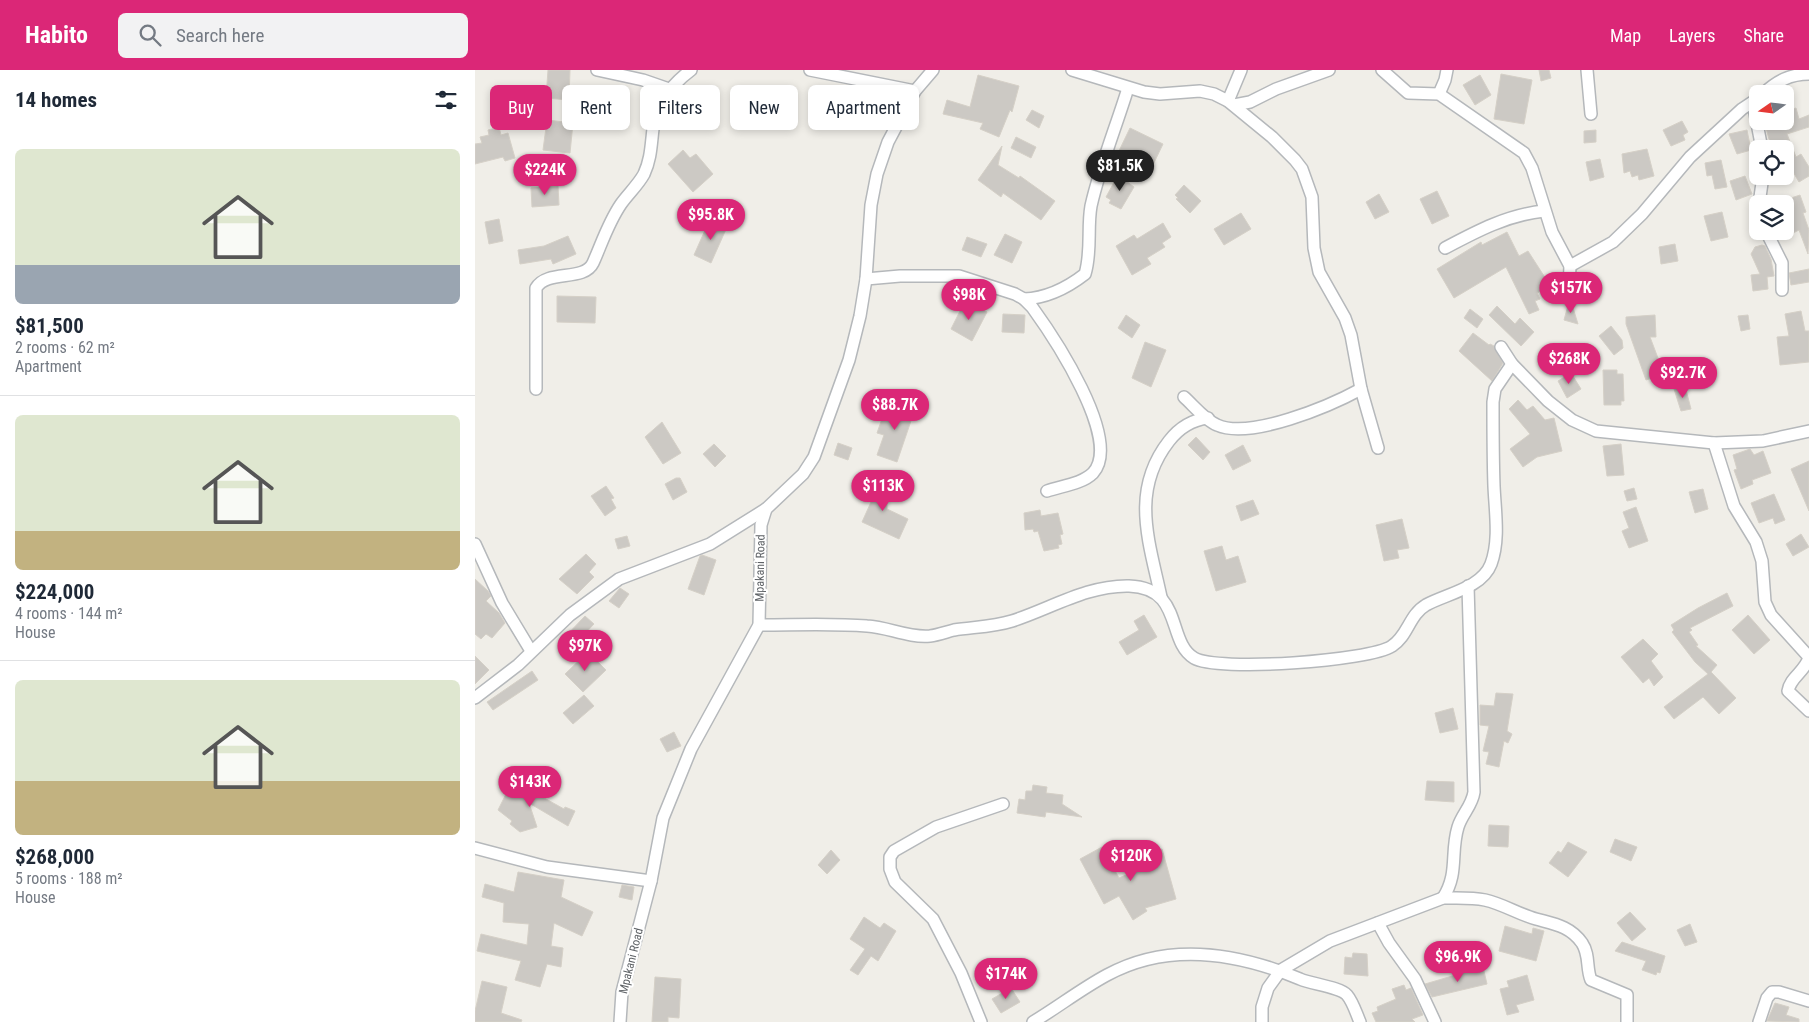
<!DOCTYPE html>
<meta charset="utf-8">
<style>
:root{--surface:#fff;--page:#f2f2f3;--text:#1f2937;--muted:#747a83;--line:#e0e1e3;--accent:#db2777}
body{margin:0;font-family:"Roboto Condensed",sans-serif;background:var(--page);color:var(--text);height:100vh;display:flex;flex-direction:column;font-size:19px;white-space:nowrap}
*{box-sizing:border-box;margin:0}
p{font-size:16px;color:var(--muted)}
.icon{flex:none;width:28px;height:28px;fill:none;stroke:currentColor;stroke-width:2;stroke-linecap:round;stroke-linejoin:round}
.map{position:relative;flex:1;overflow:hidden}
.side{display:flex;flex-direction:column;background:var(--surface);width:475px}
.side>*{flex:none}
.hud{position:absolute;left:15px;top:15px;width:475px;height:45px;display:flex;gap:10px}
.needle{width:32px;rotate:256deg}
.tools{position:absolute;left:1274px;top:15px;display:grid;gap:10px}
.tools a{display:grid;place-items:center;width:45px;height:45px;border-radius:8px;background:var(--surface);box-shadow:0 2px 8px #0003;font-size:25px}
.price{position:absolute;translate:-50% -42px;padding:0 11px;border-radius:18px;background:var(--accent);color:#fff;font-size:16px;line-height:32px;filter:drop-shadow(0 1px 2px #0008)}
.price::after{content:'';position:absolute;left:50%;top:30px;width:15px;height:11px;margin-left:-8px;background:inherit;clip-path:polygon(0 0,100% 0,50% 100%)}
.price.current{background:#222;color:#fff}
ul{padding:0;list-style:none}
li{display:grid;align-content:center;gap:10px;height:265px;padding:0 15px}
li+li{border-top:1px solid var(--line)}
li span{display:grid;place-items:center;height:155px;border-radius:8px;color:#555}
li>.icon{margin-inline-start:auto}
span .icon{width:90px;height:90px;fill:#fffc;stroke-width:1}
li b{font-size:21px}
h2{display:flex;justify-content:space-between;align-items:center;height:60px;padding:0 15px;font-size:21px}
.tag{padding:0 18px;border-radius:8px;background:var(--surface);box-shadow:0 2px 8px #0003;font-size:18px;line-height:45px}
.tag.current{background:var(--accent);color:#fff}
header{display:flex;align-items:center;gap:30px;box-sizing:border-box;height:70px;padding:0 25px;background:var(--accent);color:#fff}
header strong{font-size:24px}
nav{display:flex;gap:28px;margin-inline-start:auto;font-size:18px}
.search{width:350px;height:45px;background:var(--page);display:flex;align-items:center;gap:12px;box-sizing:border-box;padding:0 18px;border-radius:8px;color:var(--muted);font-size:19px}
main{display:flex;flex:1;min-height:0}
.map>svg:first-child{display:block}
.building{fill:#ccc9c4;stroke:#d5d0c7}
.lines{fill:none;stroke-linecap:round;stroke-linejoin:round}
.minor-casing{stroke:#b5b8bb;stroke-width:14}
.minor{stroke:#fff;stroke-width:11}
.labels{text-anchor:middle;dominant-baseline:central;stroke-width:4;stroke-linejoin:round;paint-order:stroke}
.street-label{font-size:12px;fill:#5f6367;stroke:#fff}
</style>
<header>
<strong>Habito</strong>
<div class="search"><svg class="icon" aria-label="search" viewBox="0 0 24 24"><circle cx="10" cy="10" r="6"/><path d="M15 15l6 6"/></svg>Search here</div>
<nav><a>Map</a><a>Layers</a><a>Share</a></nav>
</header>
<main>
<section class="side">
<h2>14 homes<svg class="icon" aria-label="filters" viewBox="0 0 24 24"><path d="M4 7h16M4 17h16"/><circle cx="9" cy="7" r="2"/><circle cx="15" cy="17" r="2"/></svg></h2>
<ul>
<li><span style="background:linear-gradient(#dfe7d0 75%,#9aa5b1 0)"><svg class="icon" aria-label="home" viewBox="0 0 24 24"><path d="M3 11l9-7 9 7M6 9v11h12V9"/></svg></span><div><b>$81,500</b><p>2 rooms · 62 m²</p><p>Apartment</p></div></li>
<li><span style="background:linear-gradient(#dfe7d0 75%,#c2b280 0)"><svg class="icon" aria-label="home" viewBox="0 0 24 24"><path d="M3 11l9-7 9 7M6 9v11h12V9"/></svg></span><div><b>$224,000</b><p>4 rooms · 144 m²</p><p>House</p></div></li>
<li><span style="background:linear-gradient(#dfe7d0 65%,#c2b280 0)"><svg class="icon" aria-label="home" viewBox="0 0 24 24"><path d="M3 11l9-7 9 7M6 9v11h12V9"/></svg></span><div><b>$268,000</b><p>5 rooms · 188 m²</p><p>House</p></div></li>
</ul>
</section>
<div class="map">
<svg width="1334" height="952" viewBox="0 0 1334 952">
<rect width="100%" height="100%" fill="#f0eee8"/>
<g class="building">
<path d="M73 0H95L94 30 71 28Z"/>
<path d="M1064 0H1074L1076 8 1066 11Z"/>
<path d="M1026 4 1057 10 1049 54 1019 49Z"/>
<path d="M503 5 544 16 537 42 535 40 524 67 505 59 508 53 468 44 472 30 495 37Z"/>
<path d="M1005 5 1016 25 1000 35 988 15Z"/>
<path d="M1321 38 1324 49 1334 45V57L1312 64 1321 87 1326 84 1334 97V106L1324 112 1314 95 1310 96V79H1300L1294 69 1289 51H1310V41Z"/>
<path d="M557 40 569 46 564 58 551 50Z"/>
<path d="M72 50 98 53 95 83 68 80Z"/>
<path d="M1207 51 1213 62 1208 65 1210 70 1196 76 1188 60Z"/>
<path d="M24 57 26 65 33 63 40 88 30 91 28 87 0 94V74L7 73 5 67 14 65 13 60Z"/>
<path d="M655 58 688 74 675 101 642 85Z"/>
<path d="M1121 60V72L1109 73V61Z"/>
<path d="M1272 60 1276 80 1262 84 1254 64Z"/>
<path d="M541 67 561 77 556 88 536 78Z"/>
<path d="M527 76 523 95 544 108 545 106 580 131 566 150 528 123 526 127 503 110Z"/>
<path d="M1172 79 1179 106 1164 110 1163 105 1157 107 1155 101 1149 103 1147 84Z"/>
<path d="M208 80 215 88 221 84 238 104 218 122 193 94Z"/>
<path d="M1125 89 1129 107 1115 111 1111 92Z"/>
<path d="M1246 90 1252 117 1240 119 1237 105 1232 106 1230 93Z"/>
<path d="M643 105 659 117 646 139 634 133 636 130 631 127Z"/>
<path d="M1270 106 1277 124 1261 130 1255 111Z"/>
<path d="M709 115 726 131 715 143 701 129 703 128 700 125Z"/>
<path d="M83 116 84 135 57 137 56 118Z"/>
<path d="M962 121 974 146 957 154 945 129Z"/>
<path d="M904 124 914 142 900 149 891 132Z"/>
<path d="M1325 125 1331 142 1328 143 1334 160 1333 184 1324 160 1310 167V130Z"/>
<path d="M1247 142 1253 167 1236 171 1229 146Z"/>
<path d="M766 143 776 159 749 175 739 159Z"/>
<path d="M24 149 28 171 14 174 10 152Z"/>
<path d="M235 149 252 157 236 193 219 185Z"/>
<path d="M688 153 696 167 687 173 690 177 672 188 676 194 657 205 641 176 659 165 662 169Z"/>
<path d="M1032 162 1044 186 1053 181 1071 209 1069 211 1072 218 1062 223 1065 229 1060 231 1064 240 1054 244 1031 197 979 228 962 199 1006 172 1007 175Z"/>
<path d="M530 164 547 172 537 193 519 185Z"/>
<path d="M93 166 101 184 78 194 76 189 45 194 43 180 69 176Z"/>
<path d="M492 167 512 174 506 187 487 180Z"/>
<path d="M1200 174 1203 191 1186 194 1184 177Z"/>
<path d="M1287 175 1290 176 1296 189 1299 206 1292 207 1293 219 1278 221 1276 205 1285 204 1276 184 1280 177Z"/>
<path d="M1334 199V212L1316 215 1314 203Z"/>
<path d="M82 226 121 227 120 253 82 252Z"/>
<path d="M1095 228 1103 254 1089 250Z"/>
<path d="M490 231 512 242 497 271 476 259Z"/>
<path d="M1022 236 1040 254 1045 248 1059 262 1046 276 1014 245Z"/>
<path d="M995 239 1008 249 1002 258 989 248Z"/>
<path d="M1326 241 1330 261H1334V292L1305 295 1302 267 1314 266 1310 244Z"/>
<path d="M528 244 550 245 549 263 527 262Z"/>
<path d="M651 245 665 255 657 268 643 258Z"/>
<path d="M1180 245 1181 267H1175L1189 304 1171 310 1151 254V247Z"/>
<path d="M1273 245 1275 259 1266 261 1263 246Z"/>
<path d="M1136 256 1147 270 1148 278 1139 285 1124 266Z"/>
<path d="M998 263 1014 275 1015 274 1019 276 1028 293 1017 311 984 281Z"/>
<path d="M670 272 691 280 676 317 657 308Z"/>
<path d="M1112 280 1116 292 1097 299 1094 290 1102 283Z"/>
<path d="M1128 300H1142V304H1148L1149 331H1146V335H1129Z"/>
<path d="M1096 303 1106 319 1092 328 1083 311Z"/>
<path d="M1210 316 1216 339 1206 341 1199 319Z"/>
<path d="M1043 330 1052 340 1058 336 1070 350 1079 348 1087 381 1062 387 1048 397 1035 379 1055 364 1034 339Z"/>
<path d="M420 332 440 339 422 392 402 385 409 365 402 363 408 346 414 348Z"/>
<path d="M187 352 206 383 188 394 170 367Z"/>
<path d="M721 367 735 382 728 390 713 375Z"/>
<path d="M363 373 377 378 373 390 359 385Z"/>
<path d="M239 374 251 386 240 397 228 384Z"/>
<path d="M1146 374 1149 405 1132 406 1128 376Z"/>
<path d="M768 375 776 391 758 400 750 385Z"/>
<path d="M1275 379 1279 385 1288 381 1296 403 1277 410 1278 414 1266 419 1259 400 1262 399 1258 385Z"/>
<path d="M1334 391V441L1316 399Z"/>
<path d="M201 408H205L212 422 198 430 190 414Z"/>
<path d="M397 411H412V439L433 449 424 469 387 452 396 432Z"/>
<path d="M131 416 139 428 136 429 141 438 130 446 116 426Z"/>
<path d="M1159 418 1162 429 1152 431 1149 421Z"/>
<path d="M1228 419 1233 439 1220 443 1214 422Z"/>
<path d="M1299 424 1310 450 1300 454 1298 448 1284 453 1276 433Z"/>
<path d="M778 430 784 444 766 451 761 436Z"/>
<path d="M1161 437 1173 471 1154 478 1147 461 1154 458 1148 442Z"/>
<path d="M565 440 566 446 583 443 588 464 585 465 587 474 583 475 584 478 569 481 563 461 559 462 558 459 550 460 549 443Z"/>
<path d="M927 449 934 478 922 480 924 488 909 491 901 455Z"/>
<path d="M1326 464 1334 477 1318 486 1311 474Z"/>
<path d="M152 466 155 476 143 479 140 469Z"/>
<path d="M747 476 751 490 763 486 771 512 741 521 729 481Z"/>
<path d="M111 484 121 494 114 502 119 507 102 524 84 509Z"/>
<path d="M227 485 241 490 229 525 213 519 225 486Z"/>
<path d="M0 509 13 521 16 526 11 531 24 543 30 553 17 568 11 564 6 569 0 564Z"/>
<path d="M145 518 154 524 144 538 134 531Z"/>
<path d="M1252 523 1258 536 1215 558 1217 560 1214 562 1223 575 1221 576 1242 595 1236 602 1261 628 1244 644 1228 627 1199 649 1189 637 1233 604 1220 592 1197 562 1199 560 1196 555 1223 538Z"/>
<path d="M669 545 682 567 652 585 644 572 664 560 659 551Z"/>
<path d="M1273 545 1295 570 1279 584 1257 560Z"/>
<path d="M110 546 119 554 97 577 88 569Z"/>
<path d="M1168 569 1183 584 1176 591 1188 607 1179 616 1174 608 1168 613 1146 587Z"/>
<path d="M113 582 131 600 108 622 90 604Z"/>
<path d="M0 586 14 600 0 614Z"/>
<path d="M57 601 63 610 18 640 12 632Z"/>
<path d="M1021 623 1038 624 1032 661 1037 664 1033 673 1029 671 1024 697 1011 694 1014 682 1008 681 1014 656 1005 655V635L1019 636Z"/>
<path d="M109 625 119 636 98 654 88 643Z"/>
<path d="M978 638 983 659 965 663 960 643Z"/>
<path d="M199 662 206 676 192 682 185 669Z"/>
<path d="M952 711 979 712V732L950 730Z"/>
<path d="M37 712 49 718 50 716 63 721 62 724 89 739 90 737 100 741 93 756 54 733 62 757 45 762 35 754 37 751 23 740Z"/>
<path d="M558 715 572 717 571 723 588 725 587 734 607 747 571 742 570 747 542 743 544 729 550 730 551 721H557Z"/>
<path d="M1014 755 1034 756 1033 777 1013 776Z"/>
<path d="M1140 769 1162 777 1156 791 1135 782Z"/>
<path d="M1093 772 1112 782 1093 807 1074 793 1083 781 1086 783Z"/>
<path d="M627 777 644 808 674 795 671 784 687 779 701 829 670 838 672 841 658 850 644 826 629 834 605 789Z"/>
<path d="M356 780 365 790 352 804 343 795Z"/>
<path d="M43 802 89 810 86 827 118 842 107 866 79 853 76 876 88 878 86 897 72 894 65 917 40 910 46 891 2 881 6 864 52 875 54 854 28 852 29 833 7 827 10 814 39 822Z"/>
<path d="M147 815 159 817 157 830 144 827Z"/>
<path d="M1155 842 1171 859 1157 871 1142 853Z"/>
<path d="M389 847 405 858 409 853 421 861 403 891 396 886 383 905 375 900 390 879 375 869Z"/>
<path d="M1215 854 1222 872 1210 876 1202 860Z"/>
<path d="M1030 856 1057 864 1058 858 1069 861 1061 891 1024 881Z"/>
<path d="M1147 872 1190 886 1185 903 1182 902 1181 905 1167 900 1171 891 1140 881Z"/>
<path d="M878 883 892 884 893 906 869 904 870 887 877 888Z"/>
<path d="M1008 897 1012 914 957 927 950 914Z"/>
<path d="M1052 905 1059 930 1041 935 1044 942 1032 945 1025 919 1034 917 1032 911Z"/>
<path d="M180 907 206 909 204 948 193 947V952H177Z"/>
<path d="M7 911 32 917 26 943 47 950 46 952H0V941Z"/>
<path d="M929 915 931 920 936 918 948 945 937 949 940 952H901L897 943 903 941 902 937 921 929 917 919Z"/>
<path d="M536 918 545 932 526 943 517 929Z"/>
<path d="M1300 933 1314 937 1311 945 1324 949V952L1292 951Z"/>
</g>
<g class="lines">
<defs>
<g id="minor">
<path d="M122 0 168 10 194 19"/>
<path d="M335 0 440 21"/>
<path d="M597 0 669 22 685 24 725 21 739 24 753 31 797 67 820 90 827 99 837 127 839 178 844 202 870 248 876 265 886 319 903 378"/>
<path d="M907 0 933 23 964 24 1049 83 1057 98 1077 162 1095 196 1094 218"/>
<path d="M1112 0 1116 44"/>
<path d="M964 24 970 10 972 0"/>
<path d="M1288 24C1302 11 1315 4 1334 4"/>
<path d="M753 31 766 0"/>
<path d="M1278 33 1287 79"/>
<path d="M759 35 775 32 801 19 854 0"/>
<path d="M1284 134 1288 106"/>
<path d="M1291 161 1307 193V220"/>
<path d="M970 178C1002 161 1032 145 1069 141"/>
<path d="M1095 196 1138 172 1167 144 1215 87 1267 39 1282 29"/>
<path d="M391 209 425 206H484L540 224 549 229 557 237C578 266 648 370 618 403 607 414 586 416 572 421"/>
<path d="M549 229C572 228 592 218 610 204 617 181 612 158 616 136 625 96 641 57 653 18"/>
<path d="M1026 277 1037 294 1073 331 1097 350 1121 361 1239 373 1288 371 1334 361"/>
<path d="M61 319V218C72 199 109 212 118 193 127 173 133 153 146 134 153 124 163 115 169 104 176 89 176 75 178 59 181 34 196 15 216 0"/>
<path d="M709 327C719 336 730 350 742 355 775 370 855 336 886 319"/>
<path d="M1239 373 1259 436 1281 472 1287 491 1290 532 1296 545 1334 587C1331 601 1315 607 1313 621L1334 641"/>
<path d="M0 474 27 533 56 581"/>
<path d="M686 527C674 471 655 421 694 371 704 358 716 350 733 348"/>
<path d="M284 555C319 555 356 553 392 556 413 557 433 568 455 566 463 565 471 562 479 560 498 557 518 557 537 551 575 539 612 515 654 516 709 518 691 571 719 588 742 602 895 591 917 576 933 566 934 545 951 535 971 524 1007 518 1016 494 1025 470 1020 441 1019 416 1018 388 1018 360 1018 332L1020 319 1037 294"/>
<path d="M0 628 43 595 95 545 144 509 235 474 291 439"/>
<path d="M0 778 72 797 176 811"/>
<path d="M968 828C984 803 975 783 983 757 987 744 997 736 999 722L993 516"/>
<path d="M903 853 914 873 940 909 960 952"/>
<path d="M145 952 147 922 176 811 188 748 216 679 284 555 286 455 291 439 328 404 339 387 374 290 385 246 391 209 396 135 402 104 413 72 440 21 458 0"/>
<path d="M506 952 486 903 458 849 420 812 415 799V787L419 781 461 757 528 734"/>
<path d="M558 952C583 937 606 919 632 905 694 871 763 883 825 909 836 914 865 917 872 925 878 932 881 943 885 952"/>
<path d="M787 952V937L793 918 806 900 855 871 968 828C982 828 996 827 1010 830 1028 834 1043 844 1061 849 1079 854 1095 856 1107 873 1115 885 1111 898 1116 910L1152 925V952"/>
<path d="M1284 952 1292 928 1297 922H1304L1334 931"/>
</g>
</defs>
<use href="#minor" class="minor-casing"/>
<use href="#minor" class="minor"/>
</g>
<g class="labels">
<g class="street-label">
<text transform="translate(285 498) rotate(-89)">Mpakani Road</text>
<text transform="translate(156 891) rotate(-76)">Mpakani Road</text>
</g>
</g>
</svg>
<div class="tools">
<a><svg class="needle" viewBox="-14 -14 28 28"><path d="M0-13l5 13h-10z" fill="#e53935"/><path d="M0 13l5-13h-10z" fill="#747a83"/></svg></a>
<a><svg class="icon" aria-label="locate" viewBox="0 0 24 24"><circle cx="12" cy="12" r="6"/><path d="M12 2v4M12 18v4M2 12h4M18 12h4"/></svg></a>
<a><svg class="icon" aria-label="layers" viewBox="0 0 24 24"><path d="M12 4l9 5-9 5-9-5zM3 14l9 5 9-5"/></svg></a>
</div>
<b class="price current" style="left:645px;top:122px">$81.5K</b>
<b class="price" style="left:70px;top:126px">$224K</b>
<b class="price" style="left:236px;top:171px">$95.8K</b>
<b class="price" style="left:1096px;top:244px">$157K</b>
<b class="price" style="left:494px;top:251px">$98K</b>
<b class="price" style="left:1094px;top:315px">$268K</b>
<b class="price" style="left:1208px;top:329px">$92.7K</b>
<b class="price" style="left:420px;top:361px">$88.7K</b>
<b class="price" style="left:408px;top:442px">$113K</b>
<b class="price" style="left:110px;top:602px">$97K</b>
<b class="price" style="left:55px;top:738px">$143K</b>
<b class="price" style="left:656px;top:812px">$120K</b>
<b class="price" style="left:983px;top:913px">$96.9K</b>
<b class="price" style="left:531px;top:930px">$174K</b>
<div class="hud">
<a class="tag current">Buy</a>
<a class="tag">Rent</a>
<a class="tag">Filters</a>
<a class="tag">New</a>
<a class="tag">Apartment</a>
</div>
</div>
</main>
